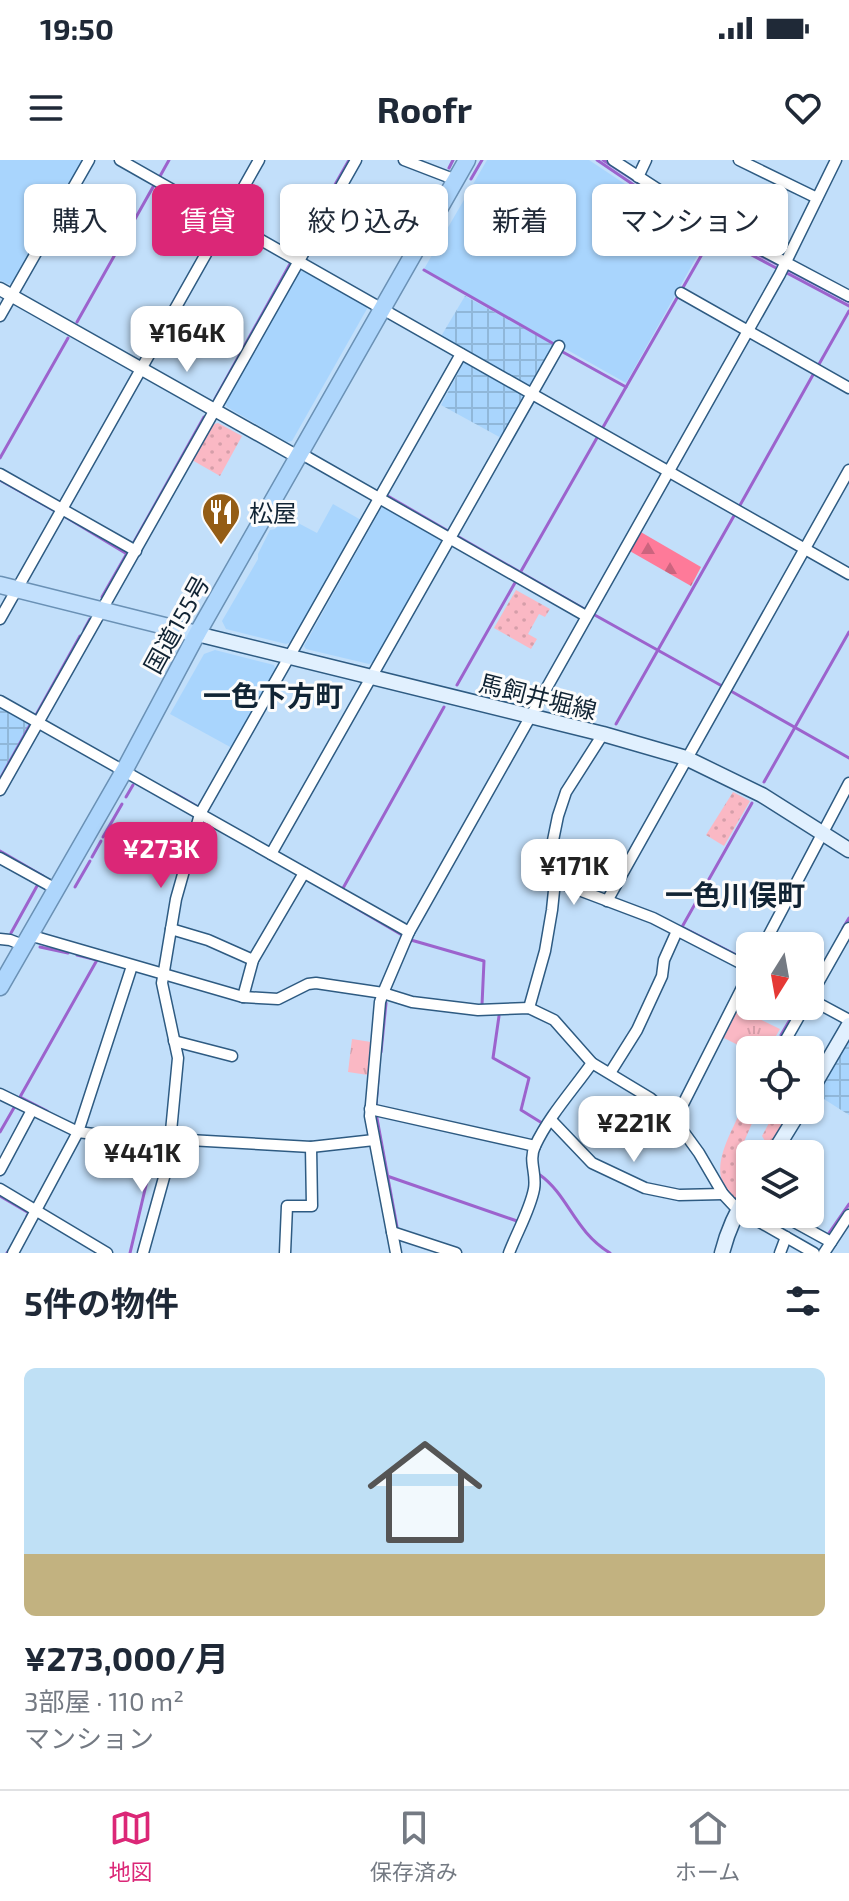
<!DOCTYPE html>
<html lang="ja">
<meta charset="utf-8">
<style>
:root{--surface:#fff;--page:#f2f2f3;--text:#1f2937;--muted:#747a83;--line:#e0e1e3;--accent:#db2777}
body{margin:0;font-family:"Exo 2","Noto Sans JP",sans-serif;background:var(--page);color:var(--text);height:100vh;display:flex;flex-direction:column;font-size:30px;white-space:nowrap}
*{box-sizing:border-box;margin:0}
p{font-size:26px;color:var(--muted)}
.icon{flex:none;width:44px;height:44px;fill:none;stroke:currentColor;stroke-width:2;stroke-linecap:round;stroke-linejoin:round}
.map{position:relative;height:1093px;overflow:hidden}
.sheet{display:flex;flex-direction:column;background:var(--surface);flex:1}
.sheet>*{flex:none}
.banner{position:absolute;left:24px;top:24px;width:802px;height:72px;display:flex;gap:16px}
.needle{width:52px;rotate:191deg}
.tools{position:absolute;left:736px;top:772px;display:grid;gap:16px}
.tools a{display:grid;place-items:center;width:88px;height:88px;border-radius:12px;background:var(--surface);box-shadow:0 2px 6px #0004;font-size:40px}
.price{position:absolute;translate:-50% -68px;padding:0 18px;border-radius:16px;background:#fff;color:#222;font-size:26px;line-height:52px;filter:drop-shadow(0 2px 4px #0008)}
.price::after{content:'';position:absolute;left:50%;top:48px;width:24px;height:18px;margin-left:-12px;background:inherit;clip-path:polygon(0 0,100% 0,50% 100%)}
.price.active{background:var(--accent);color:#fff}
ul{padding:0;list-style:none}
li{display:grid;align-content:center;gap:16px;height:424px;padding:0 24px}
li span{display:grid;place-items:center;height:248px;border-radius:12px;color:#555}
li>.icon{margin-inline-start:auto}
span .icon{width:144px;height:144px;fill:#fffc;stroke-width:1}
li b{font-size:34px}
h2{display:flex;justify-content:space-between;align-items:center;height:96px;padding:0 24px;font-size:34px}
.chip{padding:0 28px;border-radius:12px;background:var(--surface);box-shadow:0 2px 6px #0004;font-size:28px;line-height:72px}
.chip.active{background:var(--accent);color:#fff}
.status{display:flex;justify-content:space-between;align-items:center;height:56px;padding:0 40px;background:var(--surface);direction:ltr}
.status svg{height:22px;fill:currentColor}
header{display:flex;justify-content:space-between;align-items:center;height:104px;padding:0 24px;background:var(--surface);font-size:36px;font-weight:700}
.dock{display:flex;justify-content:space-around;align-items:center;height:112px;border-top:2px solid var(--line);background:var(--surface);font-size:22px;color:var(--muted)}
.dock a{display:grid;justify-items:center;gap:4px}
.dock .active{color:var(--accent)}
.map>svg:first-child{display:block}
.built{fill:#a9d5fd}
.industrial{fill:url(#industrial-grid)}
.grass{fill:url(#grass-dots)}
.forest{fill:url(#forest-firs)}
.park{fill:url(#park-tufts)}
.lines{fill:none;stroke-linecap:round;stroke-linejoin:round}
.stream{stroke:#9c63cd;stroke-width:3}
.minor-casing{stroke:#2e5b82;stroke-width:13}
.tertiary-casing{stroke:#2e5b82;stroke-width:15}
.secondary-casing{stroke:#2e5b82;stroke-width:17}
.primary-casing{stroke:#6a91b5;stroke-width:19}
.trunk-casing{stroke:#6a91b5;stroke-width:19}
.minor{stroke:#fff;stroke-width:10}
.tertiary{stroke:#fff;stroke-width:12}
.secondary{stroke:#e1f0fe;stroke-width:14}
.primary{stroke:#c2e0fd;stroke-width:16}
.trunk{stroke:#aed6fc;stroke-width:16}
.labels{text-anchor:middle;dominant-baseline:central;stroke-width:6;stroke-linejoin:round;paint-order:stroke}
.poi-label{font-size:24px;fill:#112434;stroke:#fcfcfc;text-anchor:start}
.street-label{font-size:24px;fill:#112434;stroke:#fcfcfc}
.quarter-label{font-size:28px;font-weight:bold;fill:#112434;stroke:#fcfcfc}
</style>
<div class="status"><b>19:50</b><svg viewBox="0 0 49 12"><path d="M0 12V9h3v3zM5 12V6h3v6zM10 12V3h3v9zM15 12V0h3v12zM26 1h20v11H26zM47 4h2v5h-2z"/></svg></div>
<header><svg class="icon" aria-label="menu" viewBox="0 0 24 24"><path d="M4 6h16M4 12h16M4 18h16"/></svg>Roofr<svg class="icon" aria-label="heart" viewBox="0 0 24 24"><path d="M12 20l-8-8c-3-5 5-10 8-4 3-6 11-1 8 4z"/></svg></header>
<div class="map">
<svg width="849" height="1093" viewBox="0 0 849 1093">
<defs>
<pattern id="industrial-grid" width="8" height="8" patternUnits="userSpaceOnUse" patternTransform="scale(2)"><rect width="8" height="8" fill="#a9d5fd"/><path d="M0 4h8M4 0v8" fill="none" stroke="#90b7d9"/></pattern>
<pattern id="grass-dots" width="8" height="8" patternUnits="userSpaceOnUse" patternTransform="scale(2)"><rect width="8" height="8" fill="#fab8c4"/><path d="M2 2h.1M6 6h.1" fill="none" stroke="#d59ea9" stroke-width="1.8" stroke-linecap="round"/></pattern>
<pattern id="forest-firs" width="22" height="20" patternUnits="userSpaceOnUse" patternTransform="scale(2)"><rect width="22" height="20" fill="#fe7a99"/><path d="M5 1l3.5 6h-7zM16 11l3.5 6h-7z" fill="#cc647e"/></pattern>
<pattern id="park-tufts" width="24" height="20" patternUnits="userSpaceOnUse" patternTransform="scale(2)"><rect width="24" height="20" fill="#fab8c4"/><path d="M3 7l-1-3M5 7V3M7 7l1-3M15 17l-1-3M17 17v-4M19 17l1-3" fill="none" stroke="#d59ea9"/></pattern>
</defs>
<rect width="100%" height="100%" fill="#c2dffa"/>
<g class="built">
<path d="M0 0H83L14 123 8 124 0 120Z"/>
<path d="M487 0H589L694 70 688 81 701 89 626 223 424 109Z"/>
<path d="M303 111 368 147 292 281 287 282 227 247 225 242 297 112Z"/>
<path d="M333 344 361 360 292 482 286 484 226 469 222 461 258 399V394L270 370 275 369 283 355 317 373Z"/>
<path d="M383 345 440 378 442 383 375 501 369 504 306 489 304 486Z"/>
<path d="M215 490 274 505 276 510 232 588 170 554 204 494Z"/>
</g>
<g class="industrial">
<path d="M465 136 554 185 531 226 526 227 440 178Z"/>
<path d="M464 202 523 234 524 240 503 279 441 245Z"/>
<path d="M0 546 30 563 0 616Z"/>
<path d="M849 876V955L816 934Z"/>
</g>
<g class="grass">
<path d="M218 263 242 276 220 316 192 300 211 265Z"/>
<path d="M516 430 550 449 545 457 539 454 528 474 537 479 531 489 494 468Z"/>
<path d="M733 632 750 641 724 686 706 675Z"/>
<path d="M746 947 750 949 748 955 753 961 737 998 747 1005 750 1001V1020L737 1039C704 1016 728 980 741 950Z"/>
<path d="M776 950H792L766 994H754L765 981 762 976Z"/>
</g>
<path class="forest" d="M639 371 701 407 691 426 628 390Z"/>
<g class="park">
<path d="M737 848 780 869 768 890 750 891 722 877Z"/>
<path d="M352 879 371 882 368 915 348 912Z"/>
</g>
<g class="lines">
<g class="stream">
<path d="M597 0 684 59 778 109"/>
<path d="M603 0 704 66 849 142"/>
<path d="M449 8 453 0"/>
<path d="M159 18 169 0"/>
<path d="M471 19 482 0"/>
<path d="M295 95 349 0"/>
<path d="M424 110 554 184"/>
<path d="M785 112 849 146"/>
<path d="M77 162 153 27"/>
<path d="M561 191 626 227"/>
<path d="M818 206 849 151"/>
<path d="M215 239 290 104"/>
<path d="M602 269 713 75"/>
<path d="M0 298 68 178"/>
<path d="M0 320 55 351"/>
<path d="M386 335 448 371"/>
<path d="M739 347 814 213"/>
<path d="M64 356 127 394"/>
<path d="M457 376 586 450"/>
<path d="M134 382 204 257"/>
<path d="M520 413 598 276"/>
<path d="M102 437 126 395"/>
<path d="M593 454 722 526"/>
<path d="M84 470 90 459"/>
<path d="M457 525 516 421"/>
<path d="M729 530 849 598"/>
<path d="M36 555 80 476"/>
<path d="M616 564 735 354"/>
<path d="M0 619 30 565"/>
<path d="M764 622 849 472"/>
<path d="M174 633 198 647"/>
<path d="M126 637 133 625"/>
<path d="M103 677 122 644"/>
<path d="M0 691 43 716"/>
<path d="M92 697 101 681"/>
<path d="M75 727 90 701"/>
<path d="M342 730 444 547"/>
<path d="M337 737 402 775"/>
<path d="M843 768 849 758"/>
<path d="M11 773 37 726"/>
<path d="M410 782 411 780 484 801 482 845"/>
<path d="M40 787 68 793"/>
<path d="M750 802 682 767 752 643"/>
<path d="M810 827 816 816"/>
<path d="M499 856 493 898 529 918 521 950 542 963"/>
<path d="M781 875 798 846"/>
<path d="M381 892 386 843"/>
<path d="M376 946 378 918"/>
<path d="M47 951 20 937 97 800 77 795"/>
<path d="M376 953 397 1067"/>
<path d="M0 972 15 946"/>
<path d="M540 1015C569 1036 574 1071 610 1093"/>
<path d="M387 1016 517 1061"/>
<path d="M0 1036 29 1053 27 1056"/>
<path d="M827 1076 849 1044"/>
<path d="M7 1093 10 1089"/>
<path d="M130 1093 155 987"/>
</g>
<defs>
<g id="minor">
<path d="M120 0 849 414"/>
<path d="M404 0 456 20"/>
<path d="M613 0 702 58 849 136"/>
<path d="M739 0 817 38"/>
<path d="M638 17 646 0"/>
<path d="M681 133 849 228"/>
<path d="M0 156 89 0"/>
<path d="M300 293 586 456"/>
<path d="M0 314 136 391"/>
<path d="M0 459 259 0"/>
<path d="M0 541 409 772"/>
<path d="M0 630 356 0"/>
<path d="M271 694 559 186"/>
<path d="M0 698 56 729"/>
<path d="M555 721 653 758 750 808"/>
<path d="M607 741 849 310"/>
<path d="M171 769 208 780 253 800"/>
<path d="M29 775 243 837 278 839 308 824 316 823 383 833 412 842 478 850 529 848 554 860 592 903 650 938 675 960 699 993 723 1034 737 1049 814 1093"/>
<path d="M0 779 10 780 23 785"/>
<path d="M763 786 849 623"/>
<path d="M243 837 253 800 304 713"/>
<path d="M810 837 849 768"/>
<path d="M810 839 849 860"/>
<path d="M529 848 545 791 552 750 555 721 549 700 558 656 566 632 603 574"/>
<path d="M174 881 232 896"/>
<path d="M785 881 805 846"/>
<path d="M610 913 637 870 662 816 664 800 677 771"/>
<path d="M0 934 78 972 171 984"/>
<path d="M370 949 535 986"/>
<path d="M551 960 592 1003 645 1028 679 1035 723 1034"/>
<path d="M675 960 750 812"/>
<path d="M171 979 311 987 374 980"/>
<path d="M0 1010 32 950"/>
<path d="M0 1029 107 1093"/>
<path d="M780 1054 831 1082"/>
<path d="M392 1072 456 1093"/>
<path d="M13 1093 78 972 132 806"/>
<path d="M143 1093 168 1003 178 898 162 823 176 739 200 654 461 194"/>
<path d="M285 1093 287 1046H312L311 987"/>
<path d="M396 1093 370 956 380 842 383 833 409 772 780 114 836 0"/>
<path d="M509 1093C517 1072 530 1050 534 1029 537 1013 528 1001 535 986 549 956 573 930 592 903"/>
<path d="M780 1093 786 1077"/>
<path d="M824 1093 849 1055"/>
</g>
<path id="tertiary" d="M0 129 298 297"/>
<g id="secondary">
<path d="M197 474 603 574 686 598 762 635 849 690"/>
<path d="M810 932 849 865"/>
<path d="M773 994 800 950"/>
<path d="M722 1093C728 1069 737 1050 750 1030"/>
</g>
<path id="primary" d="M0 425 197 474"/>
<path id="trunk" d="M0 827 124 611 197 474 467 0"/>
</defs>
<use href="#minor" class="minor-casing"/>
<use href="#tertiary" class="tertiary-casing"/>
<use href="#secondary" class="secondary-casing"/>
<use href="#primary" class="primary-casing"/>
<use href="#trunk" class="trunk-casing"/>
<use href="#minor" class="minor"/>
<use href="#tertiary" class="tertiary"/>
<use href="#secondary" class="secondary"/>
<use href="#primary" class="primary"/>
<use href="#trunk" class="trunk"/>
</g>
<defs>
<symbol id="restaurant-pin" viewBox="-11 -11 22 30"><path d="M0 17L-7.5 6A9.5 9.5 0 1 1 7.5 6Z" fill="#945d16" stroke="#fcfcfc"/><path d="M-5-6h1v4h1v-4h1v4h1v-4h1v5L-1.5 .5V6h-2V.5L-5-1ZM5-6V6H3V1.5H1.5Q1.5-4 5-6Z" fill="#fff"/></symbol>
</defs>
<g fill-rule="evenodd">
<use href="#restaurant-pin" x="199" y="330" width="44" height="60"/>
</g>
<g class="labels">
<g class="poi-label">
<text x="249" y="352">松屋</text>
</g>
<g class="street-label">
<text transform="translate(176 464) rotate(-61)">国道155号</text>
<text transform="translate(538 536) rotate(14)">馬飼井堀線</text>
</g>
<g class="quarter-label">
<text x="273" y="535">一色下方町</text>
<text x="735" y="734">一色川俣町</text>
</g>
</g>
</svg>
<div class="tools">
<a><svg class="needle" viewBox="-14 -14 28 28"><path d="M0-13l5 13h-10z" fill="#e53935"/><path d="M0 13l5-13h-10z" fill="#747a83"/></svg></a>
<a><svg class="icon" aria-label="locate" viewBox="0 0 24 24"><circle cx="12" cy="12" r="6"/><path d="M12 2v4M12 18v4M2 12h4M18 12h4"/></svg></a>
<a><svg class="icon" aria-label="layers" viewBox="0 0 24 24"><path d="M12 4l9 5-9 5-9-5zM3 14l9 5 9-5"/></svg></a>
</div>
<b class="price" style="left:187px;top:214px">¥164K</b>
<b class="price active" style="left:161px;top:730px">¥273K</b>
<b class="price" style="left:574px;top:747px">¥171K</b>
<b class="price" style="left:634px;top:1004px">¥221K</b>
<b class="price" style="left:142px;top:1034px">¥441K</b>
<div class="banner">
<a class="chip">購入</a>
<a class="chip active">賃貸</a>
<a class="chip">絞り込み</a>
<a class="chip">新着</a>
<a class="chip">マンション</a>
</div>
</div>
<section class="sheet">
<h2>5件の物件<svg class="icon" aria-label="filters" viewBox="0 0 24 24"><path d="M4 7h16M4 17h16"/><circle cx="9" cy="7" r="2"/><circle cx="15" cy="17" r="2"/></svg></h2>
<ul>
<li><span style="background:linear-gradient(#bfe0f5 75%,#c2b280 0)"><svg class="icon" aria-label="home" viewBox="0 0 24 24"><path d="M3 11l9-7 9 7M6 9v11h12V9"/></svg></span><div><b>¥273,000/月</b><p>3部屋 · 110 m²</p><p>マンション</p></div></li>
</ul>
</section>
<nav class="dock">
<a class="active"><svg class="icon" aria-label="map" viewBox="0 0 24 24"><path d="M3 6l6-2 6 2 6-2v14l-6 2-6-2-6 2zM9 4v14M15 6v14"/></svg>地図</a>
<a><svg class="icon" aria-label="saved" viewBox="0 0 24 24"><path d="M7 4h10v16l-5-4-5 4z"/></svg>保存済み</a>
<a><svg class="icon" aria-label="home" viewBox="0 0 24 24"><path d="M3 11l9-7 9 7M6 9v11h12V9"/></svg>ホーム</a>
</nav>
